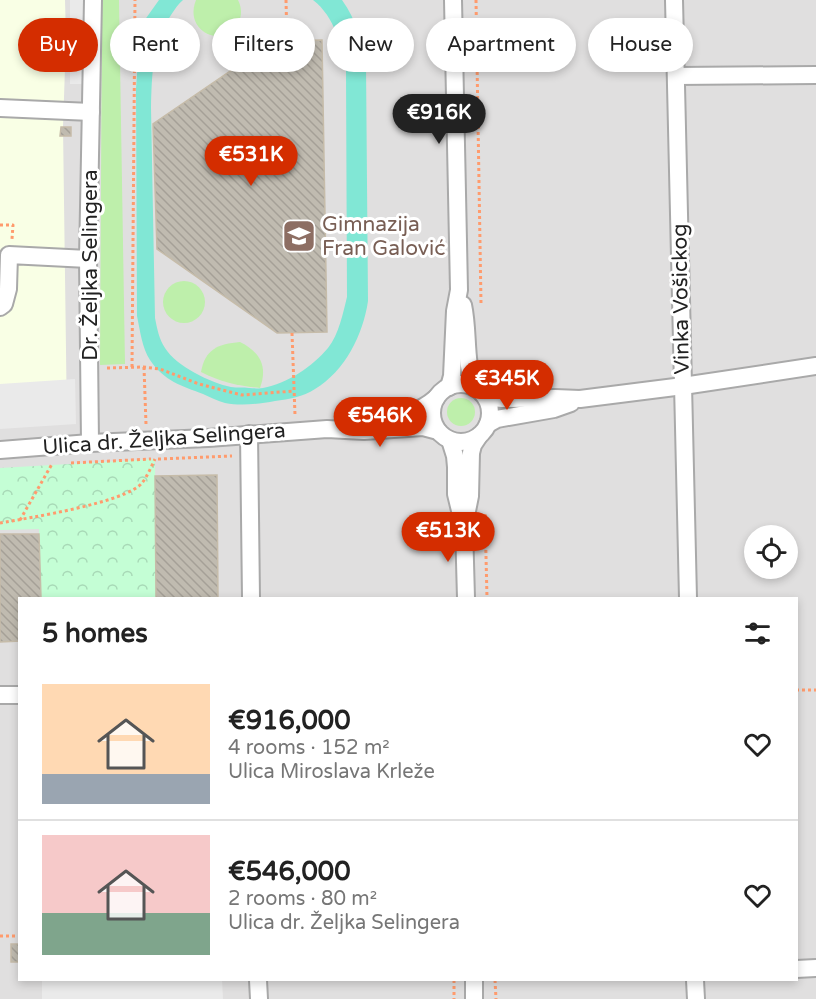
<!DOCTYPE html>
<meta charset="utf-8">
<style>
:root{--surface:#fff;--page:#f2f2f2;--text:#222;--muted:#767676;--line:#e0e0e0;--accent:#d42d00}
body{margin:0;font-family:"Varela Round",sans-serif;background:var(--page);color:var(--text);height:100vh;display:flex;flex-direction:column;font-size:22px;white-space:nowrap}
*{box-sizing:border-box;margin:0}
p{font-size:20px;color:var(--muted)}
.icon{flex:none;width:33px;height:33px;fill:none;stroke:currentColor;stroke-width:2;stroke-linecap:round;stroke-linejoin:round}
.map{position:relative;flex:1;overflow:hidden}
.drawer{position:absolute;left:18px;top:597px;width:780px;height:384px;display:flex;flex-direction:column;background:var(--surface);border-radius:0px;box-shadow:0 3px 9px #0003}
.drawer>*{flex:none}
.hud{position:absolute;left:18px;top:18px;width:780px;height:54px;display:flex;gap:12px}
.tools{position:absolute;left:744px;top:525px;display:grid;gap:12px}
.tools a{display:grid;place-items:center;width:54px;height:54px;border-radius:50%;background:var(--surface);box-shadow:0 3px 9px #0003;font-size:30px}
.price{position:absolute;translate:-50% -51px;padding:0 14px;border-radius:21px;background:var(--accent);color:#fff;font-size:20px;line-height:39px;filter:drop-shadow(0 2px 3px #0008)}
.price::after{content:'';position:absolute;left:50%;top:36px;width:18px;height:14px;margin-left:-9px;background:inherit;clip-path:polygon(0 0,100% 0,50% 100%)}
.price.selected{background:#222;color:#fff}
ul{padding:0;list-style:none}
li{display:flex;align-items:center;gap:18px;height:150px;padding:0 24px}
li+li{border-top:2px solid var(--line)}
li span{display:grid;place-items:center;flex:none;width:168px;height:120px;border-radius:0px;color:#555}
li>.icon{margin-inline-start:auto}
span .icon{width:72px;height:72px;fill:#fffc;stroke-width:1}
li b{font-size:26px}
h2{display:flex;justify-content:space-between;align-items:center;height:72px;padding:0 24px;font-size:26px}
.tag{padding:0 21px;border-radius:27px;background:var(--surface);box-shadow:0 3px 9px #0003;font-size:21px;line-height:54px}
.tag.selected{background:var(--accent);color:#fff}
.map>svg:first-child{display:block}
.residential{fill:#e0dfdf;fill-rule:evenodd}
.education{fill:#f9ffe5}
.grass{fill:#beefab}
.park{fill:url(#park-crowns)}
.pitch{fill:#81e7d5}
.parking{fill:#eaeaea}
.building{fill:url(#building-back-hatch);stroke:#c6bca9;stroke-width:1.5}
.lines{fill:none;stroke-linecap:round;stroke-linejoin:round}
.minor-casing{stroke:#a9a9a9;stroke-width:20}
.path{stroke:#ff9b6d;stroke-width:3;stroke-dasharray:3 3;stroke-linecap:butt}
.minor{stroke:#fff;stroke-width:16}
.labels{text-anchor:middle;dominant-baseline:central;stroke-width:6;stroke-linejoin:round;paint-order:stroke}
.education-label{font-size:21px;fill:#785e54;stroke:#fff;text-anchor:start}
.street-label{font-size:21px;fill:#222;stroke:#fff}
</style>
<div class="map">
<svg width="816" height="999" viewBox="0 0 816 999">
<defs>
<pattern id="park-crowns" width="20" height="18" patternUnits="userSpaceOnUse" patternTransform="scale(1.5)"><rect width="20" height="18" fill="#c4fed5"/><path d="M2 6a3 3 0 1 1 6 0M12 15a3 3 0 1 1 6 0" fill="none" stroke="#a8d9b7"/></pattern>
<pattern id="building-back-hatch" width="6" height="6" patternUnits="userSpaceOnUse" patternTransform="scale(1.5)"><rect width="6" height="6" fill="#c0bbb0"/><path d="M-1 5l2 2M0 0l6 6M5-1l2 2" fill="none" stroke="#a5a097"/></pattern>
</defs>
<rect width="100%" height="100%" fill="#f3f1e8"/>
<path class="residential" d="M0 0H816V999H0ZM754 536H788V568H754ZM20 598H796V980H20Z"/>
<path class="education" d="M0 0H65L66 38 63 127 67 424 0 426Z"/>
<g class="grass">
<path d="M102 0H119L125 364 100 365Z"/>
<path d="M196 0H238C241 6 242 12 240 19 231 51 182 35 196 0Z"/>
<circle cx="184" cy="302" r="21"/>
<path d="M240 342C260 352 268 366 260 388 239 386 220 382 201 372 205 349 218 344 240 342Z"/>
<circle cx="461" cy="412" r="14"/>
</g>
<path class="park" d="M155 459 156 598H41L39 529 0 530V468Z"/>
<path class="pitch" d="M159 0H183C178 4 175 9 171 15 152 44 152 74 151 108L155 318C157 328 159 339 165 348 176 366 211 383 231 387 237 388 243 387 249 388 254 388 259 389 263 388 287 384 313 366 328 348 339 334 343 313 347 297L346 71C341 45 335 17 313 0H342C357 21 361 40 366 64L368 301C363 335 345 371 315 389 303 397 289 399 275 401 259 404 241 406 225 403 218 401 210 397 203 394 182 386 164 381 150 360 142 348 140 330 137 316L136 89 139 46 144 21Z"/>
<g class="parking">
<rect x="70" y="0" width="14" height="84"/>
<path d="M75 379 76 424 0 429V384Z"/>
<path d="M42 980H222L223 999H42Z"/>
</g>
<g class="building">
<rect x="387" y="31" width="18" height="19"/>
<path d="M322 40 327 332 277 333 157 249 153 124 274 41Z"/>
<path d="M61 127H71V136H60Z"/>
<path d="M217 475 218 598H156L155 476Z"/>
<path d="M0 534H39L41 598H20V641L0 642Z"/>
<rect x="11" y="944" width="9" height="18"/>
</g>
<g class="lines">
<defs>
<g id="minor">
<path d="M674 0 688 598"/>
<path d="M676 76 816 75"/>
<path d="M0 108 91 112"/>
<path d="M463 305C469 332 464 362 475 388"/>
<path d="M0 307 4 304 8 289 9 255 88 259"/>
<circle cx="461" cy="413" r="29"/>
<path d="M449 387 452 376 455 311 459 290 453 0"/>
<path d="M482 393 492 398 503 399 555 398 580 399 683 386 816 366"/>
<path d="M358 422C388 416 412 419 436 398"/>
<path d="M488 424 497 419 554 409 571 403"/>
<path d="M249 434 251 598"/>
<path d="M450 440 455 456 456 467V494L463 523"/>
<path d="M90 443 88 259 93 0"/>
<path d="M0 450 90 443 208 438 327 429 364 431 423 427 438 431"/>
<path d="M466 598 464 526 470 496 471 453 473 445 479 436"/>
<path d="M0 695H20"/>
<path d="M796 969 816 968"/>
<path d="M258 980 259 999"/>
<path d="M474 980V999"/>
<path d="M695 980 696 999"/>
</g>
</defs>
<use href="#minor" class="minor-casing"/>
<g class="path">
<path d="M286 0 287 41"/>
<path d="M476 0 481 304"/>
<path d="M0 225H13L12 239"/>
<path d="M292 333 295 415"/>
<path d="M132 367 135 0"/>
<path d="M144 367 146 424"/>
<path d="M107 368 143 367 160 369 199 384 242 395 294 391"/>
<path d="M158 459 232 456"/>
<path d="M71 463 151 459"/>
<path d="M485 514 487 598"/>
<path d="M20 520 52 464"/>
<path d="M0 523C28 518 125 503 142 483 147 477 151 467 155 459"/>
<path d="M796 690H816"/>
<path d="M0 936H20"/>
<path d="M454 980V999"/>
<path d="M495 980 496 999"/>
</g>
<use href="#minor" class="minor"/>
</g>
<defs>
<symbol id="school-square" viewBox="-11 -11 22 22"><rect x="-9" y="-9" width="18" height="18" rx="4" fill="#8d6e63" stroke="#fff"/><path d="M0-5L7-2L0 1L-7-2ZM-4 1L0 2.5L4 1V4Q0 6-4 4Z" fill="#fff"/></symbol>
</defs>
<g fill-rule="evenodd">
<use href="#school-square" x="280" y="217" width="38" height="38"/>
</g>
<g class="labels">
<g class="education-label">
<text x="322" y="224">Gimnazija<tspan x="322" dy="24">Fran Galović</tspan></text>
</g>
<g class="street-label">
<text transform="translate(90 265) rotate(-90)">Dr. Željka Selingera</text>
<text transform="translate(681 299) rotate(-91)">Vinka Vošickog</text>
<text transform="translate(164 439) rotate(-4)">Ulica dr. Željka Selingera</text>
</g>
</g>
</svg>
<div class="tools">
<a><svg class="icon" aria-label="locate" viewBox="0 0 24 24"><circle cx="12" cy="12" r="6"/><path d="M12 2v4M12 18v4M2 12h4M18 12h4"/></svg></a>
</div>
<b class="price selected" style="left:439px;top:145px">€916K</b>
<b class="price" style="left:251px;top:187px">€531K</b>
<b class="price" style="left:507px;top:411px">€345K</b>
<b class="price" style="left:380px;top:448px">€546K</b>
<b class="price" style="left:448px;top:563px">€513K</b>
<div class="hud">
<a class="tag selected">Buy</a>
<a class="tag">Rent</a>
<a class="tag">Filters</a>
<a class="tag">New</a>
<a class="tag">Apartment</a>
<a class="tag">House</a>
</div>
<section class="drawer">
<h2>5 homes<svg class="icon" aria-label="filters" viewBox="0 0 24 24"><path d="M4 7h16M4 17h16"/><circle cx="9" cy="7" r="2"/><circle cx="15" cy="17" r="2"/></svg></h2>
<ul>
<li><span style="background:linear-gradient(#ffd9b3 75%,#9aa5b1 0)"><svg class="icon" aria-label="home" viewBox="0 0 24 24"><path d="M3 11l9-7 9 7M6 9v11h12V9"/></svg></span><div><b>€916,000</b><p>4 rooms · 152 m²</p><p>Ulica Miroslava Krleže</p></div><svg class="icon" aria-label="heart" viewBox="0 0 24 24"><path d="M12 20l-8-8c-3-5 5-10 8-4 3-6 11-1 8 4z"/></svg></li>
<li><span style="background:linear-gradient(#f6c9c9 65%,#7fa58c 0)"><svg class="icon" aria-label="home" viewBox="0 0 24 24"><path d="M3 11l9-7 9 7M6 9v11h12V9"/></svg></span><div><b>€546,000</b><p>2 rooms · 80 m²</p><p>Ulica dr. Željka Selingera</p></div><svg class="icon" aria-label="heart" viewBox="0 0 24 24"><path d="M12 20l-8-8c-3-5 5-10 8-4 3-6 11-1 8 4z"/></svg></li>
</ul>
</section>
</div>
